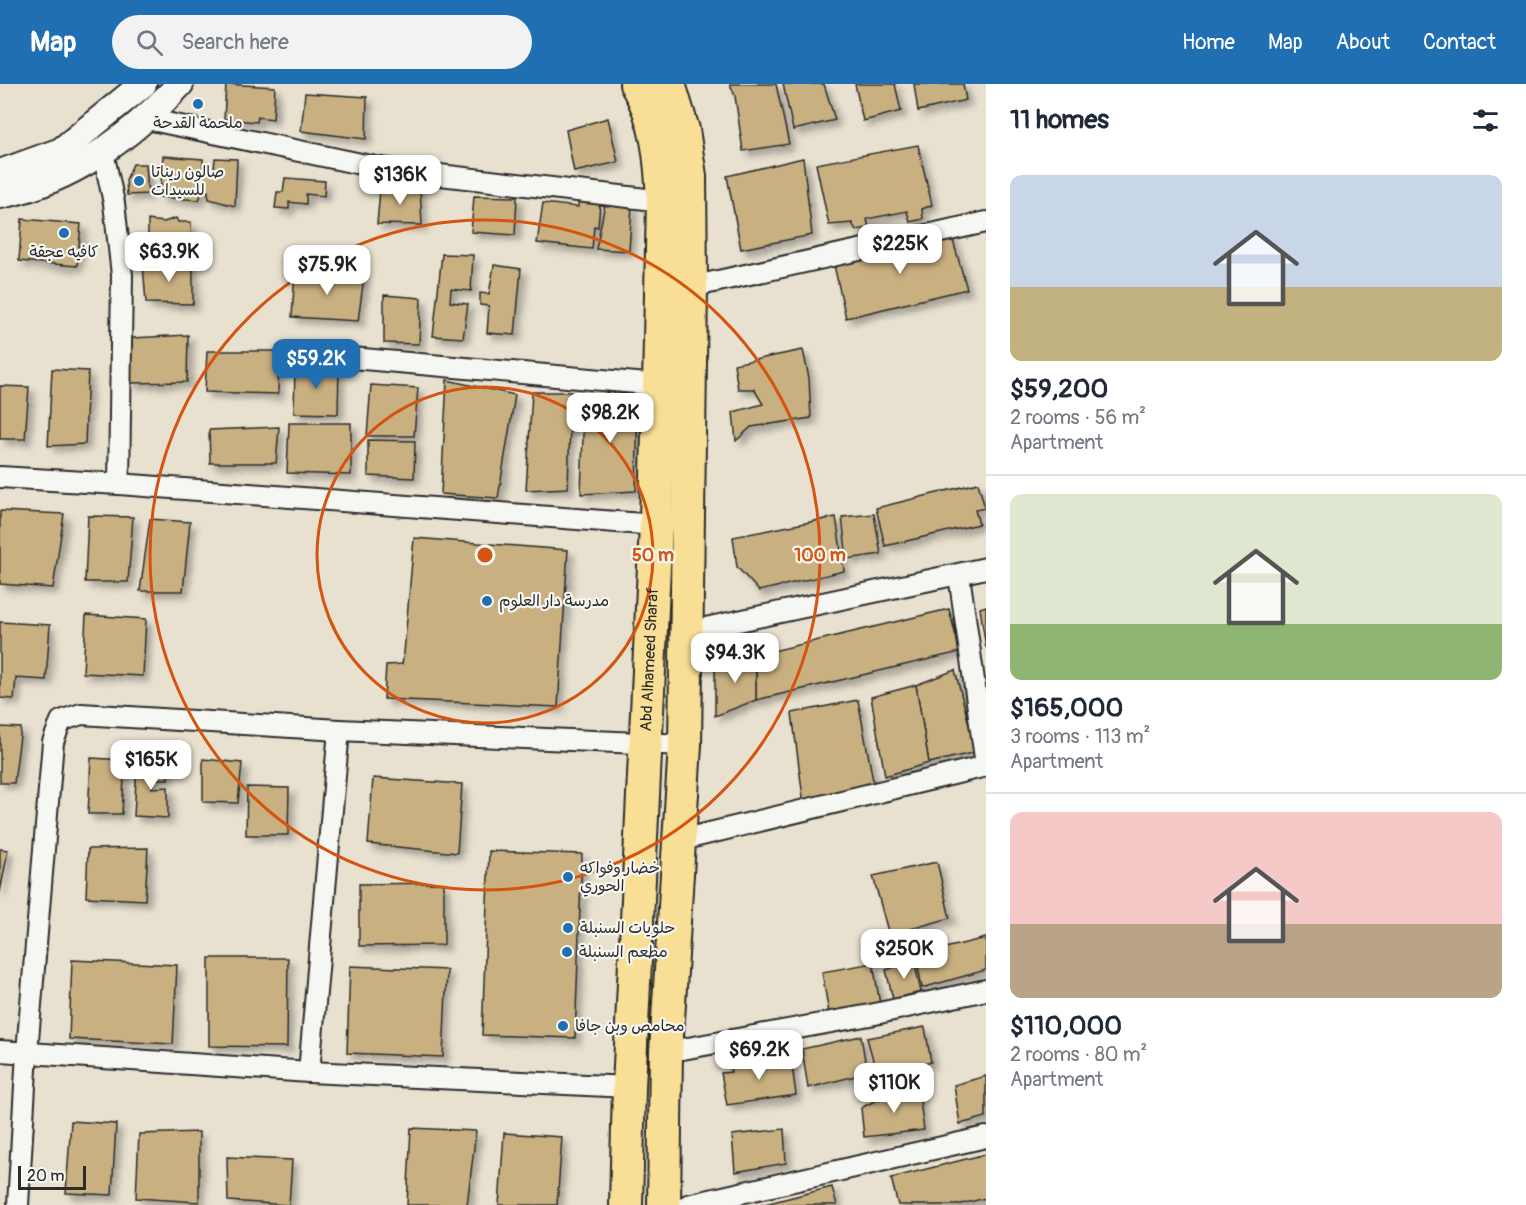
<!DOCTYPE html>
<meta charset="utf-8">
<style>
:root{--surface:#fff;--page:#f2f2f3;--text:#1f2937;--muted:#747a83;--line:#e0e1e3;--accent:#1f6fb2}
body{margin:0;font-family:Pangolin,"Playpen Sans Arabic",sans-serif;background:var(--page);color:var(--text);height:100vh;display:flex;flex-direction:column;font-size:22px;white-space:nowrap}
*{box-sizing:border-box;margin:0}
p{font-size:20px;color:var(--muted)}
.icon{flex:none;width:33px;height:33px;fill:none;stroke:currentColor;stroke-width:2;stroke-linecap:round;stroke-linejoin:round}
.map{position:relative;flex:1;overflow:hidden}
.panel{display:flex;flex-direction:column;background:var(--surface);width:540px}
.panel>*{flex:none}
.scale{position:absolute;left:18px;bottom:15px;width:68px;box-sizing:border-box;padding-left:6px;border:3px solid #2b2b2b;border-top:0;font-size:16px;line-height:21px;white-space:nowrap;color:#2b2b2b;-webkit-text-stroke:4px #f6f6f2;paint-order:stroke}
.price{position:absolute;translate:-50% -51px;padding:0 14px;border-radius:12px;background:#fff;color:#222;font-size:20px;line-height:39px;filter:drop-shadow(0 2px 3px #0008)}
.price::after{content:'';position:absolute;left:50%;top:36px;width:18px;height:14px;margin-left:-9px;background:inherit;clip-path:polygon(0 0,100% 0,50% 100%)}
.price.on{background:var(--accent);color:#fff}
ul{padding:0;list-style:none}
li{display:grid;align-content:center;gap:12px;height:318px;padding:0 24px}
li+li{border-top:2px solid var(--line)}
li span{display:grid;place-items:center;height:186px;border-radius:12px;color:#555}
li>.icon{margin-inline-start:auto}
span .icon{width:108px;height:108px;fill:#fffc;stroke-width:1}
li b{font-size:26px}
h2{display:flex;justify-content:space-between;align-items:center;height:72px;padding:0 24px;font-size:26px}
header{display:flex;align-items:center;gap:36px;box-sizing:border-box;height:84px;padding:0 30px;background:var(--accent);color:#fff}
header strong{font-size:28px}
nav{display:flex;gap:33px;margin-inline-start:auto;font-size:21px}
.search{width:420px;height:54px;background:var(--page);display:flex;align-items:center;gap:15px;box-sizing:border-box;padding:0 21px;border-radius:33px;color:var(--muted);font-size:22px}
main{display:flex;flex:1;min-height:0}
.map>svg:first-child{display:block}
.building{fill:#c9b080;stroke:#2b2b2b;stroke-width:1.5;filter:url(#shadow)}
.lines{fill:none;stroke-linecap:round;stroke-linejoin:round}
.minor-casing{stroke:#2b2b2b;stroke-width:24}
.tertiary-casing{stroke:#2b2b2b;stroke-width:30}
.primary-casing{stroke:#2b2b2b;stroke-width:36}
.minor{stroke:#f6f6f2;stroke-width:20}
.tertiary{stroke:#f6f6f2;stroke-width:26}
.primary{stroke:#f9df96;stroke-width:32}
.ring{fill:none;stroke:#d5540f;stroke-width:3}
.poi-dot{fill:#1f6fb2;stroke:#f6f6f2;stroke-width:2}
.labels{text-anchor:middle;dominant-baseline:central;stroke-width:4.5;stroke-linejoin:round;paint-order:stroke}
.poi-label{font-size:16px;fill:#2b2b2b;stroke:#f6f6f2;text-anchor:start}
.street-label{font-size:16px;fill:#2b2b2b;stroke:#f6f6f2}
.centre{fill:#d5540f;stroke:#f6f6f2;stroke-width:3}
.ring-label{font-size:18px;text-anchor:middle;font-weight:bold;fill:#d5540f;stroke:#f6f6f2;stroke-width:4.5;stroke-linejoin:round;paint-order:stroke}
</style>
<header>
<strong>Map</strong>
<div class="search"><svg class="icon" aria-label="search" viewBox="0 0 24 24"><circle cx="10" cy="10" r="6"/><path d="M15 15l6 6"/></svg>Search here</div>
<nav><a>Home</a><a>Map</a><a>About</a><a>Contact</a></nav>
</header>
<main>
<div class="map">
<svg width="986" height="1121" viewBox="0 0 986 1121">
<defs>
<filter id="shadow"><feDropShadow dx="5.5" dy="5.5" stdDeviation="3" flood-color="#0004"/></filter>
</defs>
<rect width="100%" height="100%" fill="#e8e1d0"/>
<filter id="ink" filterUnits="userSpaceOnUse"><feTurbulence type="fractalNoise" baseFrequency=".0167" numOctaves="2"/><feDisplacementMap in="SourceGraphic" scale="12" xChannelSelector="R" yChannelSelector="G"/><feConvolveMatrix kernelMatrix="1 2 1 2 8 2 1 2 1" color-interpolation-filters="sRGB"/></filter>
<g filter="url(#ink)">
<g class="building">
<path d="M226 0 275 3 273 35 258 33 257 38 224 35Z"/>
<path d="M730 0H776L789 60 743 67 735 12Z"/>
<path d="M783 0H824L835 36 793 46Z"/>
<path d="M855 0H895L901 27 863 37Z"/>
<path d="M914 0H963L966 16 918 27Z"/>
<path d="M305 9 367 13 366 55 301 47Z"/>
<path d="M608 34 618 78 574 88 566 46Z"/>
<path d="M918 61 932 121 922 125 923 135 910 138 907 127 867 135 869 144 856 146 852 139 829 141 816 80Z"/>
<path d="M163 72 203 75V86H214L215 74 237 75 235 122 209 115 208 107 202 108 199 116 160 113Z"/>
<path d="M803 74 812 151 741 165 727 92Z"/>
<path d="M133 80H146L148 110 127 111 126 96Z"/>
<path d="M285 94 325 97 324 112 306 110V120L289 118V125L275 124 277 108H283Z"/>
<path d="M394 100 420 104 422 141 377 140 380 106 393 108Z"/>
<path d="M474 112 517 113 515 151 471 148Z"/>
<path d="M578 118 600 120 598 143 594 142 592 165 537 159 543 119 578 123Z"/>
<path d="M605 120 632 121 629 167 596 165Z"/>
<path d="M176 134 178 138H191L192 163 180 164V173H145L143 154 148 151V136L164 138Z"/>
<path d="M22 135 81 140 77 182 19 177Z"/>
<path d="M950 146 967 205 846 234 834 181Z"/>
<path d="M442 170 473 171 471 207 451 205 450 218 468 220 463 254 433 252Z"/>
<path d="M193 179V220L146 219 143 180Z"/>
<path d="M494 181 521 185 515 251 487 249 489 222 480 221V209L489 210Z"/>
<path d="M295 187 364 193 358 237 292 233Z"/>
<path d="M384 211 421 214 419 260 384 259Z"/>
<path d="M188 251 187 298 130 299 132 254Z"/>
<path d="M803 266 809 294 811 334 751 343 736 357 733 328 763 320 754 305H738L734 280Z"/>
<path d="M207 267H279L278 310 205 308Z"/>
<path d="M295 281 339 282 338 330 294 329Z"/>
<path d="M52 285 88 287 85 360 48 362Z"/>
<path d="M447 296 515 311 498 414 441 410Z"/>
<path d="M371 301 418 304 414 352H367Z"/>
<path d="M0 302 29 303 25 355H0Z"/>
<path d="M611 307 638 314 636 407 581 410 584 321Z"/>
<path d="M532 308H571L568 404 526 406Z"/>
<path d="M289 339H351V391L287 389Z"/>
<path d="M279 343 276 379H210L209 346Z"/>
<path d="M368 356 415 357 414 394 368 392Z"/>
<path d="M978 399 985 424 975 426 979 440 885 462 876 424Z"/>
<path d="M0 427 64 430 53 504 0 500Z"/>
<path d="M874 430 881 470 847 475 842 433Z"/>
<path d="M88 432 133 433 128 498H85Z"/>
<path d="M836 433 844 487 759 507 737 483 733 453Z"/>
<path d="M150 435 190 438 183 507H140Z"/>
<path d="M414 454 568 466 558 623 384 615 386 581 402 580 404 569Z"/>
<path d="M986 522V564L980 524Z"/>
<path d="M949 525 960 568 756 616V571Z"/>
<path d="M86 531 146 535 143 592 83 589Z"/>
<path d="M0 538 50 541 46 596 16 594 14 615 0 614Z"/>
<path d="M756 571V616L715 632V580Z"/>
<path d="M955 586 976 668 929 679 916 601Z"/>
<path d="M916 601 929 679 885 692 871 613Z"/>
<path d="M858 616 874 702 804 721 792 629Z"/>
<path d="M0 643 21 644 14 699H0Z"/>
<path d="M91 674 125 676 122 730H88Z"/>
<path d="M203 675 242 679 238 719 203 718Z"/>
<path d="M137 678 167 680 168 695H153L152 704 168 703V734L134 732Z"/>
<path d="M373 694 462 700 457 769 368 760Z"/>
<path d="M247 703 289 704 288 751H246Z"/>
<path d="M148 764 145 816 86 813 88 765Z"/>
<path d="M0 765 8 766 0 809Z"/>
<path d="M489 767 582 770 575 954 482 951Z"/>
<path d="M937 778 950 834 889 851 873 792Z"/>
<path d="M444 799V861L359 862V800Z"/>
<path d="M986 854V886L922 904 916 871Z"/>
<path d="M209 874H288L287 963 209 962Z"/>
<path d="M72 876 177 881 173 960 69 955Z"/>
<path d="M914 876 921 908 893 915 886 886Z"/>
<path d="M873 879 881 926 830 935 822 888Z"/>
<path d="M350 882 447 886 443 973 347 969Z"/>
<path d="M925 943 931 978 878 994 867 954Z"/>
<path d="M861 952 867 989 808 1004 802 965Z"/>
<path d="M791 974 796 1011 727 1021 721 989 731 988 729 981Z"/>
<path d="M986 992V1033L960 1040 954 1001Z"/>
<path d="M907 1000 919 1010 924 1046 864 1053 861 1024Z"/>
<path d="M71 1037 116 1040 112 1111 66 1109Z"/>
<path d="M411 1044 476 1047 467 1121H407Z"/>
<path d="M784 1045 786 1079 735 1088 732 1051Z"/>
<path d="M199 1048V1118L136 1114 139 1050Z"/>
<path d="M504 1049 562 1053 557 1121H499Z"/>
<path d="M986 1070V1114L957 1121H898L891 1094Z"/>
<path d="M227 1073 292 1076 289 1121 228 1117Z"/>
<path d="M832 1103 837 1121H761Z"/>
</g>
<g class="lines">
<defs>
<g id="minor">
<path d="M147 35 380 84 663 117"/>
<path d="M103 68 114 119 122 191 119 400"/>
<path d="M691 203 986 138"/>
<path d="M306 270 659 301"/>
<path d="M0 393 119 400 656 441"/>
<path d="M959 491 986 681"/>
<path d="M687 548 986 484"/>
<path d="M681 756 986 682"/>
<path d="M0 967 309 988 629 1003"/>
<path d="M666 968 870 931 986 906"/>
<path d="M309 988 339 646"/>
<path d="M18 1121 27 968 53 658 61 637 81 630 339 646 685 661"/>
<path d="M688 1121 986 1053"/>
</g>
<g id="tertiary">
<path d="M0 89 61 67 143 0"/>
<path d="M0 111C73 97 130 53 180 0"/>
</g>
<g id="primary">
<path id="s1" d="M626 1121 629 1003 656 441 663 117C661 76 658 35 636 0"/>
<path d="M664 1121 666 968 685 661 691 203 690 92 683 46 669 0"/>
</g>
</defs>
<use href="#minor" class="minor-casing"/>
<use href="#tertiary" class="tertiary-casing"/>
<use href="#primary" class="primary-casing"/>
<use href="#minor" class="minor"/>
<use href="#tertiary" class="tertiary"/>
<use href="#primary" class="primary"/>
</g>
</g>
<g class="ring">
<circle cx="485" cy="471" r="168"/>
<circle cx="485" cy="471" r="335"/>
</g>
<g class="poi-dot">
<circle cx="198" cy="20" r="6"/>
<circle cx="139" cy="97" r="6"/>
<circle cx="64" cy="149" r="6"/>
<circle cx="487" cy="517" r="6"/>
<circle cx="568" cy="793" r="6"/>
<circle cx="568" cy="844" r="6"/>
<circle cx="567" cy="868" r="6"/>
<circle cx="563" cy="942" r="6"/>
</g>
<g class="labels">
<g class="poi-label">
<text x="198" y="39" text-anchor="middle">ملحمة القدحة</text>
<text x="151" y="88">صالون ريناتا<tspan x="151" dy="18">للسيدات</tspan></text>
<text x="64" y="168" text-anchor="middle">كافيه عجقة</text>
<text x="499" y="517">مدرسة دار العلوم</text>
<text x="580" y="784">خضار وفواكه<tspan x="580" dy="18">الحوري</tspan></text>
<text x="580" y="844">حلويات السنبلة</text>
<text x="579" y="868">مطعم السنبلة</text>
<text x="575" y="942">محامص وبن جافا</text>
</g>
<g class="street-label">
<text stroke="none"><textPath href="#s1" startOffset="546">Abd Alhameed Sharaf</textPath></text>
</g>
</g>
<circle cx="485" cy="471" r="9" class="centre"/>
<g class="ring-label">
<text x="653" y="477">50 m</text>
<text x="820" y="477">100 m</text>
</g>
</svg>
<div class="scale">20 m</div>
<b class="price" style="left:400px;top:122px">$136K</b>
<b class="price" style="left:900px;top:191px">$225K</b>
<b class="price" style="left:169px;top:199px">$63.9K</b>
<b class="price" style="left:327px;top:212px">$75.9K</b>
<b class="price on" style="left:316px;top:306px">$59.2K</b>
<b class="price" style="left:610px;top:360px">$98.2K</b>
<b class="price" style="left:735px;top:600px">$94.3K</b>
<b class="price" style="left:151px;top:707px">$165K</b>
<b class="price" style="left:904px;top:896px">$250K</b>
<b class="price" style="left:759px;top:997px">$69.2K</b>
<b class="price" style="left:894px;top:1030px">$110K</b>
</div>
<section class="panel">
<h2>11 homes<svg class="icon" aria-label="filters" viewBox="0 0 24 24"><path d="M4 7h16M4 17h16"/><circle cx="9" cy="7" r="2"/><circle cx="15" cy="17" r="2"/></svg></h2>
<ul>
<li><span style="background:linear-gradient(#c9d6e8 60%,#c2b280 0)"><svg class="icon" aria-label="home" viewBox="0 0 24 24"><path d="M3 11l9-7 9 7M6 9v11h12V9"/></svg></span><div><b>$59,200</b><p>2 rooms · 56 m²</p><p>Apartment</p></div></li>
<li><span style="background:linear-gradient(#dfe7d0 70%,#8fb573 0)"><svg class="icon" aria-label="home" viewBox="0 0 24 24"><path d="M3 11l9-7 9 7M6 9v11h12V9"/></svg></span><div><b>$165,000</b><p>3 rooms · 113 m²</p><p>Apartment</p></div></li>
<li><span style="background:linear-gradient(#f6c9c9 60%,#b9a48a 0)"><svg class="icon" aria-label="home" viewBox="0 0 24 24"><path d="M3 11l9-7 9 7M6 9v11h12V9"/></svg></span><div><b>$110,000</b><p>2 rooms · 80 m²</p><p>Apartment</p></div></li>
</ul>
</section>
</main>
